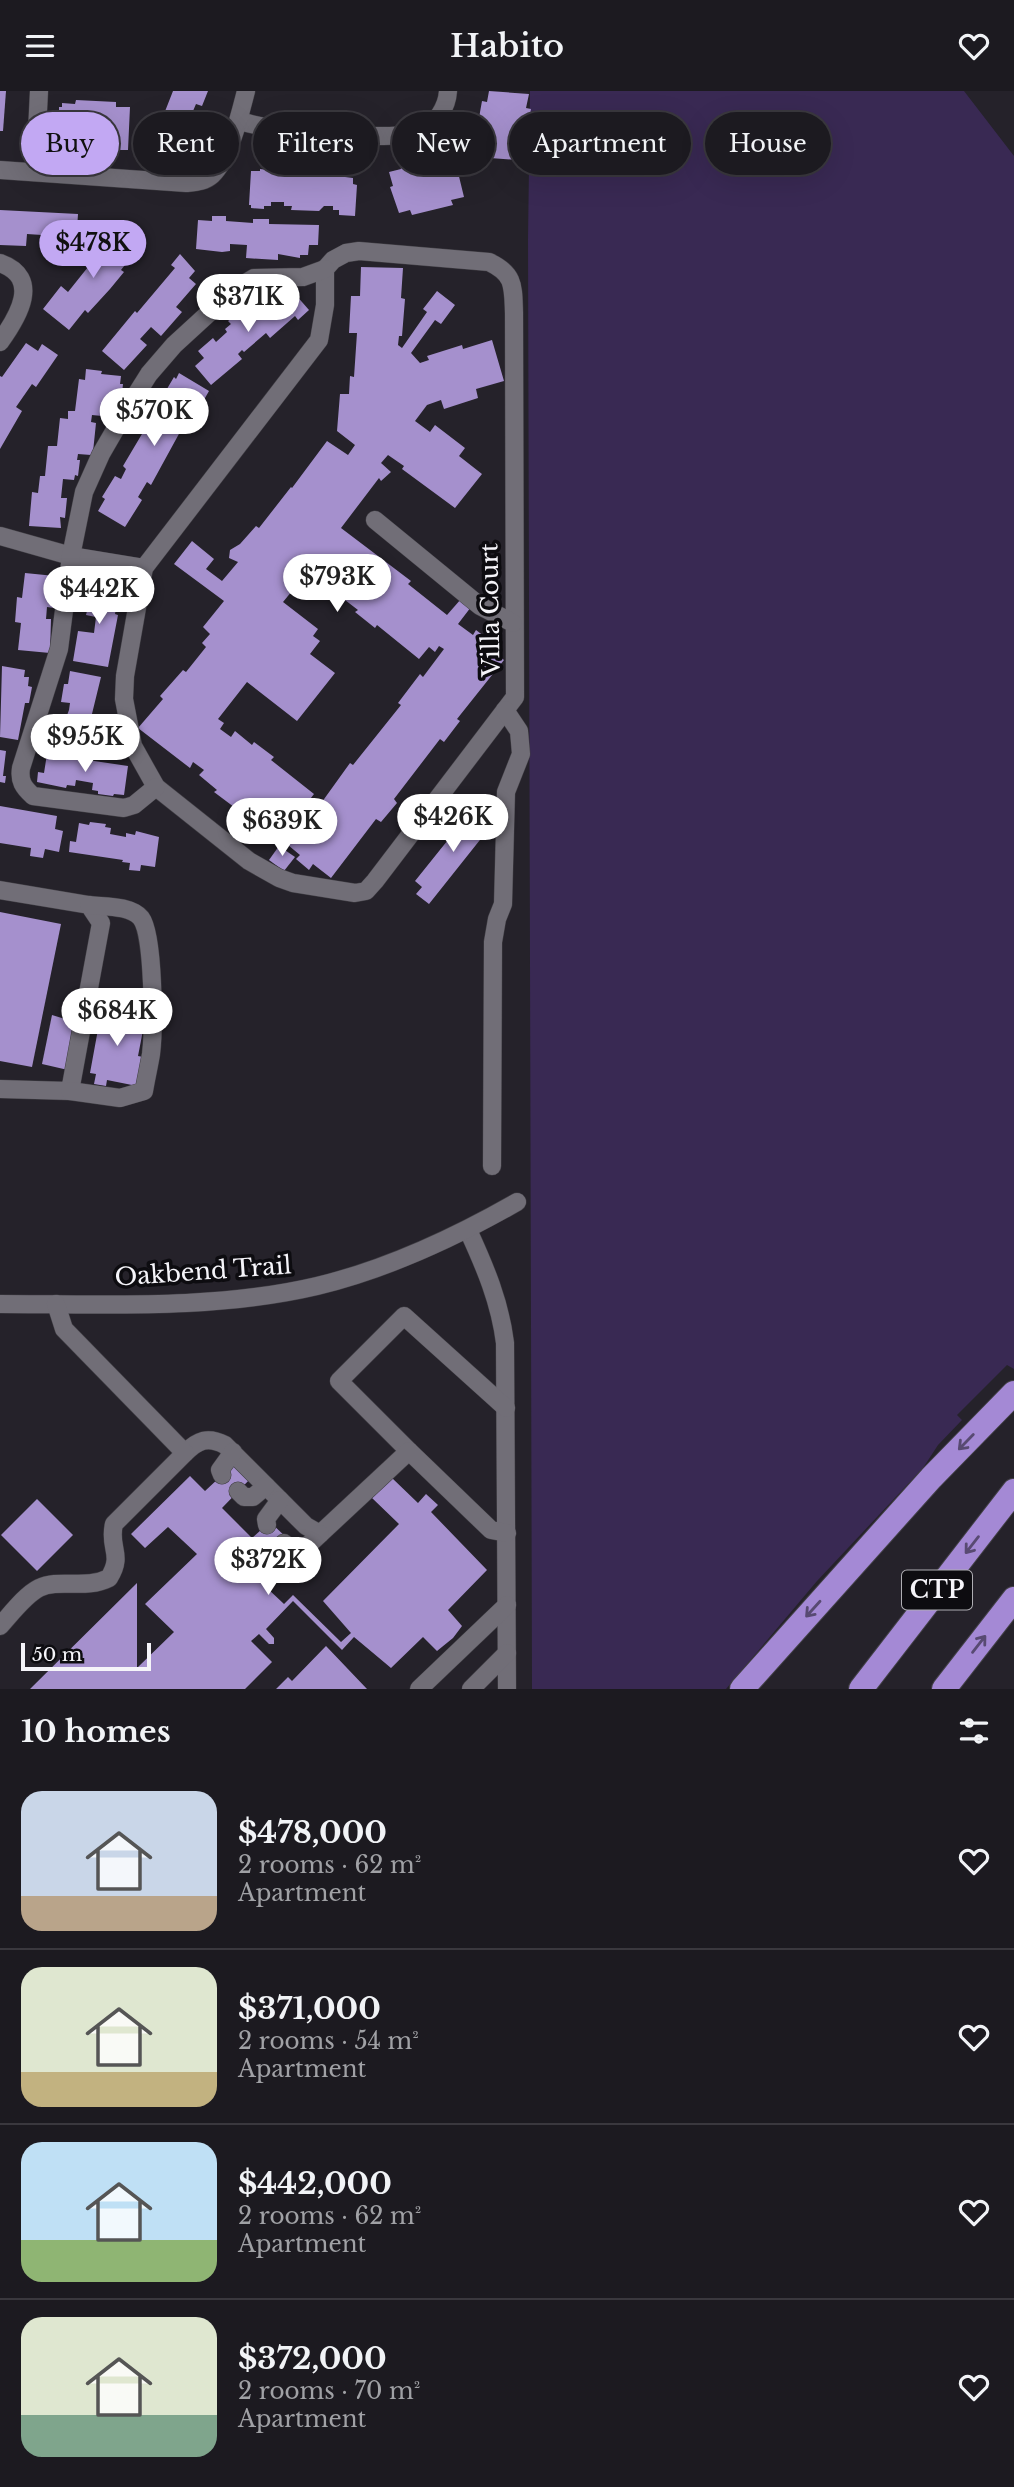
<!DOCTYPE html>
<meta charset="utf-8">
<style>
:root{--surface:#1c1a20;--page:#29272d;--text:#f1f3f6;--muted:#a0a1a5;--line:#3a383e;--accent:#c2a8f3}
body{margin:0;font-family:"Libre Baskerville",serif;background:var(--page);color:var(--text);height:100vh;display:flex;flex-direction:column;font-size:26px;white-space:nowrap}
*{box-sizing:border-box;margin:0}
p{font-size:23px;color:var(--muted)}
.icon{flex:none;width:38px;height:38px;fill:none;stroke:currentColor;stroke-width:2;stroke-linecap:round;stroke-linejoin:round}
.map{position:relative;height:1598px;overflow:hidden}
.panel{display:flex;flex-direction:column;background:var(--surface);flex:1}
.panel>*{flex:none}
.guide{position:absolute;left:21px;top:21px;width:973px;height:63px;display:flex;gap:14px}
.scale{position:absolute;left:21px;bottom:18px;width:130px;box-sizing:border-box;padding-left:7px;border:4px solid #f5f4f9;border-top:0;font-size:19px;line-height:24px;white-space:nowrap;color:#f5f4f9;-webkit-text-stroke:5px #0d0c10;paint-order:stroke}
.price{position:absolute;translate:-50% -60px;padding:0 16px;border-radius:24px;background:#fff;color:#222;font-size:23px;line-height:46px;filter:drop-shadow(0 2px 4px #0008)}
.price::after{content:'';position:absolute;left:50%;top:42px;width:21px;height:16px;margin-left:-10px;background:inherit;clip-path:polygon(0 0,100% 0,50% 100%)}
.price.selected{background:var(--accent);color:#111}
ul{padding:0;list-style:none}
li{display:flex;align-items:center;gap:21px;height:175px;padding:0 21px}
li+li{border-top:2px solid var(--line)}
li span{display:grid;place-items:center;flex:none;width:196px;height:140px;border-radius:21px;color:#555}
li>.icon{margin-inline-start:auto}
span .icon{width:84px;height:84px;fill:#fffc;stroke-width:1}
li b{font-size:30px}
h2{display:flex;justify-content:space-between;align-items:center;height:84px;padding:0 21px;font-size:30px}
.chip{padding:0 24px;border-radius:32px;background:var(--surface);box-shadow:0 7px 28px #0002,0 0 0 2px var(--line);font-size:24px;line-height:63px}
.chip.selected{background:var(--accent);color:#111}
header{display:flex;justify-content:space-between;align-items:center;height:91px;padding:0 21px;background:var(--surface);font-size:32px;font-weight:600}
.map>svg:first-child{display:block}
.green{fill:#392953}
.building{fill:#a590cd;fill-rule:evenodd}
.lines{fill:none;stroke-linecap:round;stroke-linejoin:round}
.minor-casing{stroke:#413f45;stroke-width:19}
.highway-casing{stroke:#413f45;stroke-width:26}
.minor{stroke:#716e77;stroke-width:18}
.highway{stroke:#a489d5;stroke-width:24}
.oneway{stroke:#584a72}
.labels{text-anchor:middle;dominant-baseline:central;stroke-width:7;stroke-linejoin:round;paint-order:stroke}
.shield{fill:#0d0c10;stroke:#afaeb3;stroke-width:2}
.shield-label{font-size:23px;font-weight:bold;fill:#f5f4f9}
.street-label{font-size:24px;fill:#f5f4f9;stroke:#0d0c10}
</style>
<header><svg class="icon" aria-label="menu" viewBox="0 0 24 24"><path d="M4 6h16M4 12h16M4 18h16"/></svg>Habito<svg class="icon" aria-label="heart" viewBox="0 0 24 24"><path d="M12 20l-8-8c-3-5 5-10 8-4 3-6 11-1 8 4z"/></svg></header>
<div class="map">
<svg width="1014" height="1598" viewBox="0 0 1014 1598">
<rect width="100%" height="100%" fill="#25222a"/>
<path class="green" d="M530 0H964L1014 65V1278L1007 1274 957 1324 962 1329 938 1354 923 1377 817 1490 726 1598H532L528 148Z"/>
<g class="building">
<path d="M0 0H6L3 40H0Z"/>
<path d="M173 0H208L202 15 196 13 190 27 198 30 193 43H190L186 52 179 50 174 65 181 68 176 82 164 77 163 79 143 69 159 28H162Z"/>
<path d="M489 0 529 3 526 17 531 18 524 58 519 57 517 69 490 67V64L479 62 481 50 475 49 482 10 487 11Z"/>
<path d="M76 9 116 11V16H130L128 59H114V62L72 60V56H59V16H62V12L75 13Z"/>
<path d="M439 64 441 69 454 65 464 106 451 109 453 114 412 124 410 119 399 122 390 96 393 95 389 81 401 78 400 74Z"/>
<path d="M260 78 283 81 284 79 330 82 329 84 353 87V93L357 94 355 125 339 124V119H333V115H324L319 120 291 119 292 115H284V111H271V115H264V118L251 117V114H249L251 80H260Z"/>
<path d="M0 119 78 123 76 154 41 152 42 144 27 143 26 155 0 154Z"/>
<path d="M212 125H226V130L253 132V128H269V133L319 134 318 154H309L308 164H300V167L278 163V169L246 167 247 154 230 153V160L222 161 196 158 198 129 212 130Z"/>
<path d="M115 137 139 156 121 179 124 181 110 198 88 222 85 219 69 239 43 218 61 195 68 201 96 166 92 163Z"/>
<path d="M180 163 195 180 189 187 196 193 176 216 182 221 161 245 151 236 140 248 147 254 124 279 102 260 135 220 137 222 175 177 171 174Z"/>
<path d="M361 176 403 177 401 207 405 208 402 245H399L398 254 402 257 427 221 423 218 437 200 455 214 441 233 435 229 411 262 420 272 429 269 427 265 462 254 463 258 492 249 504 290 476 298 478 307 444 318 441 309 427 314 415 330 430 341 435 334 465 357 459 365 482 383 455 417 402 378 404 375 388 364 381 372 391 381 381 390 379 387 341 437 411 490 408 493 447 524 461 508 471 516 458 533 473 544 476 539 489 549 485 554 504 569 457 628 460 630 444 651 440 648 394 708 397 712 381 731 376 728 331 787 313 773 309 779 296 768 300 764 288 754 297 743 294 740 290 745 283 740 279 747 237 713 234 716 214 701 217 699 199 684 204 679 193 671 190 677 138 637 163 608 160 605 183 579 186 581 206 556 202 552 210 543 203 536 224 510 174 473 192 450 214 468 206 478 222 490 238 471 229 467 230 459 240 453 256 435 259 437 291 396 292 397 327 350 348 364 355 354 337 340 340 303H349L350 285 354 286 357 242H349L351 205H360ZM306 483 313 489 315 486 358 519 355 521 375 537 377 534 419 568 429 556 435 561 439 555 444 558 423 586 420 583 398 612 401 614 353 674 350 672 309 729 306 727 310 720 304 716 314 703 271 669 274 666 254 651 252 654 235 640 231 646 220 638 224 632 218 628 247 591 297 630 335 582 310 563 320 550 313 545 318 538 283 511Z"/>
<path d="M281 200 288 209 295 203 309 219 298 229 295 225 270 247 266 242 244 261 242 259 238 263 242 268 211 294 195 275 204 267 198 260 213 247 216 251 227 241 225 238 231 233 228 230 240 221 242 223 253 213 257 218 272 205 273 207Z"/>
<path d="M26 252 38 260 42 253 58 264 36 296 32 293 16 316 22 320 0 358V285L2 286Z"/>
<path d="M86 278 102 280 101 283 121 285 120 293H123L121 311H117L116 318 103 317 102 325 92 324 91 331 96 332 93 361 91 364 78 363 77 369H80L78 385 75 384 74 389 63 388 61 407H67L65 427 60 426 61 437 29 435 32 401 38 402 40 385H45L48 355H57L60 327 68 328V320H75L79 288 85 289Z"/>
<path d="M179 282 209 300 201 314 207 317 200 330 193 326 183 342 180 341 151 394 147 391 138 406 142 409 125 436 98 420 105 408 102 406 115 385 121 388 126 378 123 375 155 321 159 324 167 311 161 308 174 286 176 288Z"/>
<path d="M25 482 55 485 53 497H58L56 510 54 517 47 516 46 528H51L50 562 18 559 21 532 15 531 17 506 22 507Z"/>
<path d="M90 491 120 495 115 523 118 524 108 576 73 570 78 540 94 542 96 526 86 524 88 516 86 515Z"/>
<path d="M2 575 25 579 24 586H29L28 595 32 596 29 612H25L18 649 0 646Z"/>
<path d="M70 580 101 586 90 631 97 632 92 663 52 656 57 626 66 627 69 619 70 612 61 611 64 593H68Z"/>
<path d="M0 659 6 660 3 685H6L5 692 0 691Z"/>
<path d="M47 663 128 675 124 704 114 703 113 705 98 703V700L92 699 93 692 76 689 75 695 67 694 66 697 37 691 38 681 44 682Z"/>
<path d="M476 714 495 730 429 813 416 803 422 796 415 790Z"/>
<path d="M0 715 57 725 55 738 63 740 59 761 45 758 43 767 30 765 31 757 0 752Z"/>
<path d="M90 731 106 733 105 736 111 737 110 743 126 746V742L135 744 136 740 159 746 155 776 141 774 140 780 129 779 130 772 122 771 123 769 69 761 70 750 76 751 79 732 89 734Z"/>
<path d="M279 755 295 766 284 780 269 769Z"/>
<path d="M0 821 61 833 32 976 0 970Z"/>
<path d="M103 911 127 915 124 930 144 934 138 965 143 966 137 995 107 989 106 995 94 993 96 983 90 982Z"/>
<path d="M52 924 78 932 68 979 42 973Z"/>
<path d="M234 1373 251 1387 222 1417 252 1447 270 1431 288 1448 271 1467 283 1479 267 1497 284 1513 293 1504 341 1551 351 1542 323 1510 399 1433 372 1407 392 1387 418 1412 426 1403 438 1414 431 1421 487 1479 448 1519 462 1535 453 1547 437 1560 423 1546 391 1577 354 1546 342 1559 293 1510 266 1538 274 1547V1553H269L259 1543 251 1550 272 1571 245 1598H30L137 1492V1577L174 1541 145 1513 197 1463 168 1436 145 1457 131 1443 190 1385 205 1400Z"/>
<path d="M37 1408 73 1444 37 1480 1 1444Z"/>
<path d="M326 1555 367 1598H276L288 1586 292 1590Z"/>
</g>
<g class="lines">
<defs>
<g id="minor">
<path d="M239 30C285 42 320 45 368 45 385 45 406 46 422 39 437 32 447 16 448 0"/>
<path d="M0 79 186 92C196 91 204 91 212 84 230 67 240 23 246 0"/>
<path d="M35 81 39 0"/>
<path d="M359 160 489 171C515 183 513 196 514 222L515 606 375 790 366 800 355 802 293 792 279 787 249 770 156 696 133 655 124 608 125 585 144 477 319 249 325 214V178L333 169 346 162Z"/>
<path d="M0 172C42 187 18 226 0 251"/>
<path d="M375 429 480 515 513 532"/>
<path d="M0 445 71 465 144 477"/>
<path d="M156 696 134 714 124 717 33 705C23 696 19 690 21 677L59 558 71 465 84 401 101 363 127 318 149 283 174 254 234 199 254 187 303 186 325 178"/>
<path d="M0 799 89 814 101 832 70 1000 0 998"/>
<path d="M70 1000 120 1007 144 1000C146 988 149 975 151 963 154 939 154 844 141 827 130 814 104 816 89 814"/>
<path d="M492 1075 493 851 497 828 503 813 506 701 521 663 519 640 505 619"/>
<path d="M468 1139C485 1176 500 1211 505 1252L507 1598"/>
<path d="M0 1213C105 1213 215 1219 317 1195 388 1178 454 1147 517 1111"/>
<path d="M409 1360 339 1290 404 1225 506 1317"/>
<path d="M185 1362C198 1349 208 1345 225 1354L306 1435 320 1443 409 1360 491 1439 507 1442"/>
<path d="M222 1384 220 1379 233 1361"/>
<path d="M238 1400 244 1406H253L266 1395"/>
<path d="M267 1434 266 1428 280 1409"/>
<path d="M284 1452 291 1458H304L320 1443"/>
<path d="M0 1535C11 1523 25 1504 39 1497 59 1487 86 1499 109 1487 124 1463 108 1457 114 1433L185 1362 64 1238 56 1213"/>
<path d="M419 1598 507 1514"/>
<path d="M471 1598 507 1562"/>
</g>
<g id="highway">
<path d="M742 1598 931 1387 1014 1302"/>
<path d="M861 1598 1014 1400"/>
<path d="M944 1598 1014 1508"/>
</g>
</defs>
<use href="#minor" class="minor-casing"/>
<use href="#highway" class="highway-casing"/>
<use href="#minor" class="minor"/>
<use href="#highway" class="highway"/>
</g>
<defs><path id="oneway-shaft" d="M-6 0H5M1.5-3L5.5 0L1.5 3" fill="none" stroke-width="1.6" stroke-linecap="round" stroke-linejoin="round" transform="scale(1.75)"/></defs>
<g class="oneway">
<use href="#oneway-shaft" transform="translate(966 1351) rotate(134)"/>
<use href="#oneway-shaft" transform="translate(972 1454) rotate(128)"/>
<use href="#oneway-shaft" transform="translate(813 1518) rotate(132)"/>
<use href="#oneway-shaft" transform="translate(979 1553) rotate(-52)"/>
</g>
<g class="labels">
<rect class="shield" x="902" y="1479.5" width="70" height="39" rx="5"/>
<g class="shield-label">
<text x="937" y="1499">CTP</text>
</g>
<g class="street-label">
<text transform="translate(490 519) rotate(-91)">Villa Court</text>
<text transform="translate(203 1180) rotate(-4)">Oakbend Trail</text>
</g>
</g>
</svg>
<div class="scale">50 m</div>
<b class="price selected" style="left:93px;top:189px">$478K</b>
<b class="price" style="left:248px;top:243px">$371K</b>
<b class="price" style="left:154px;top:357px">$570K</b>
<b class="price" style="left:337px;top:523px">$793K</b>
<b class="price" style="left:99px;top:535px">$442K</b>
<b class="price" style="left:85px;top:683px">$955K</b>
<b class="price" style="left:453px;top:763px">$426K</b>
<b class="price" style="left:282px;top:767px">$639K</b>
<b class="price" style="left:117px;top:957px">$684K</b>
<b class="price" style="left:268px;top:1506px">$372K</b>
<div class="guide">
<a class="chip selected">Buy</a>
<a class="chip">Rent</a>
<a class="chip">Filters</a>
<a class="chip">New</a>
<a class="chip">Apartment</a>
<a class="chip">House</a>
</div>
</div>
<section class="panel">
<h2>10 homes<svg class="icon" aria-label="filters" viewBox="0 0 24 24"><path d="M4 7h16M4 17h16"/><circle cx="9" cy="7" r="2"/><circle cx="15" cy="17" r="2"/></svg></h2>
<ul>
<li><span style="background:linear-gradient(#c9d6e8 75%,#b9a48a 0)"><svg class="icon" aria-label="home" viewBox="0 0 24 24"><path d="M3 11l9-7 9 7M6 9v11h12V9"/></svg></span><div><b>$478,000</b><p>2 rooms · 62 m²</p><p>Apartment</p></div><svg class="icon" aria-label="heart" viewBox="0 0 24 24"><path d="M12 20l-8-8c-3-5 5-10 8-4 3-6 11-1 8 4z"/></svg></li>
<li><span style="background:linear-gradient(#dfe7d0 75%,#c2b280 0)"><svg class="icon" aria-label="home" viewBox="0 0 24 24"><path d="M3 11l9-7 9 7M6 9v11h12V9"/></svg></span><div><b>$371,000</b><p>2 rooms · 54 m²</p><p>Apartment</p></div><svg class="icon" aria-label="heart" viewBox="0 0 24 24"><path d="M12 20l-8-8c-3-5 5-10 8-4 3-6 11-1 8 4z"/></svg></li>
<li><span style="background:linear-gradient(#bfe0f5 70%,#8fb573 0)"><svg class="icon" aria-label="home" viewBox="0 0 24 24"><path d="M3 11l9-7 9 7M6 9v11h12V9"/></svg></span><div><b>$442,000</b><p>2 rooms · 62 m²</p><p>Apartment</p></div><svg class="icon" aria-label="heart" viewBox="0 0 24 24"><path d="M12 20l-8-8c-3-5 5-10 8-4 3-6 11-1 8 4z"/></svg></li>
<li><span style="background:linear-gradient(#dfe7d0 70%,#7fa58c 0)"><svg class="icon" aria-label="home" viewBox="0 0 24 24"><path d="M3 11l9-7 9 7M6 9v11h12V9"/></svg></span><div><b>$372,000</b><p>2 rooms · 70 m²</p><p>Apartment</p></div><svg class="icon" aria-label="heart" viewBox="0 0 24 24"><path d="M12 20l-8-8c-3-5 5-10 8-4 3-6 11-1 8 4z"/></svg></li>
</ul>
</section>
